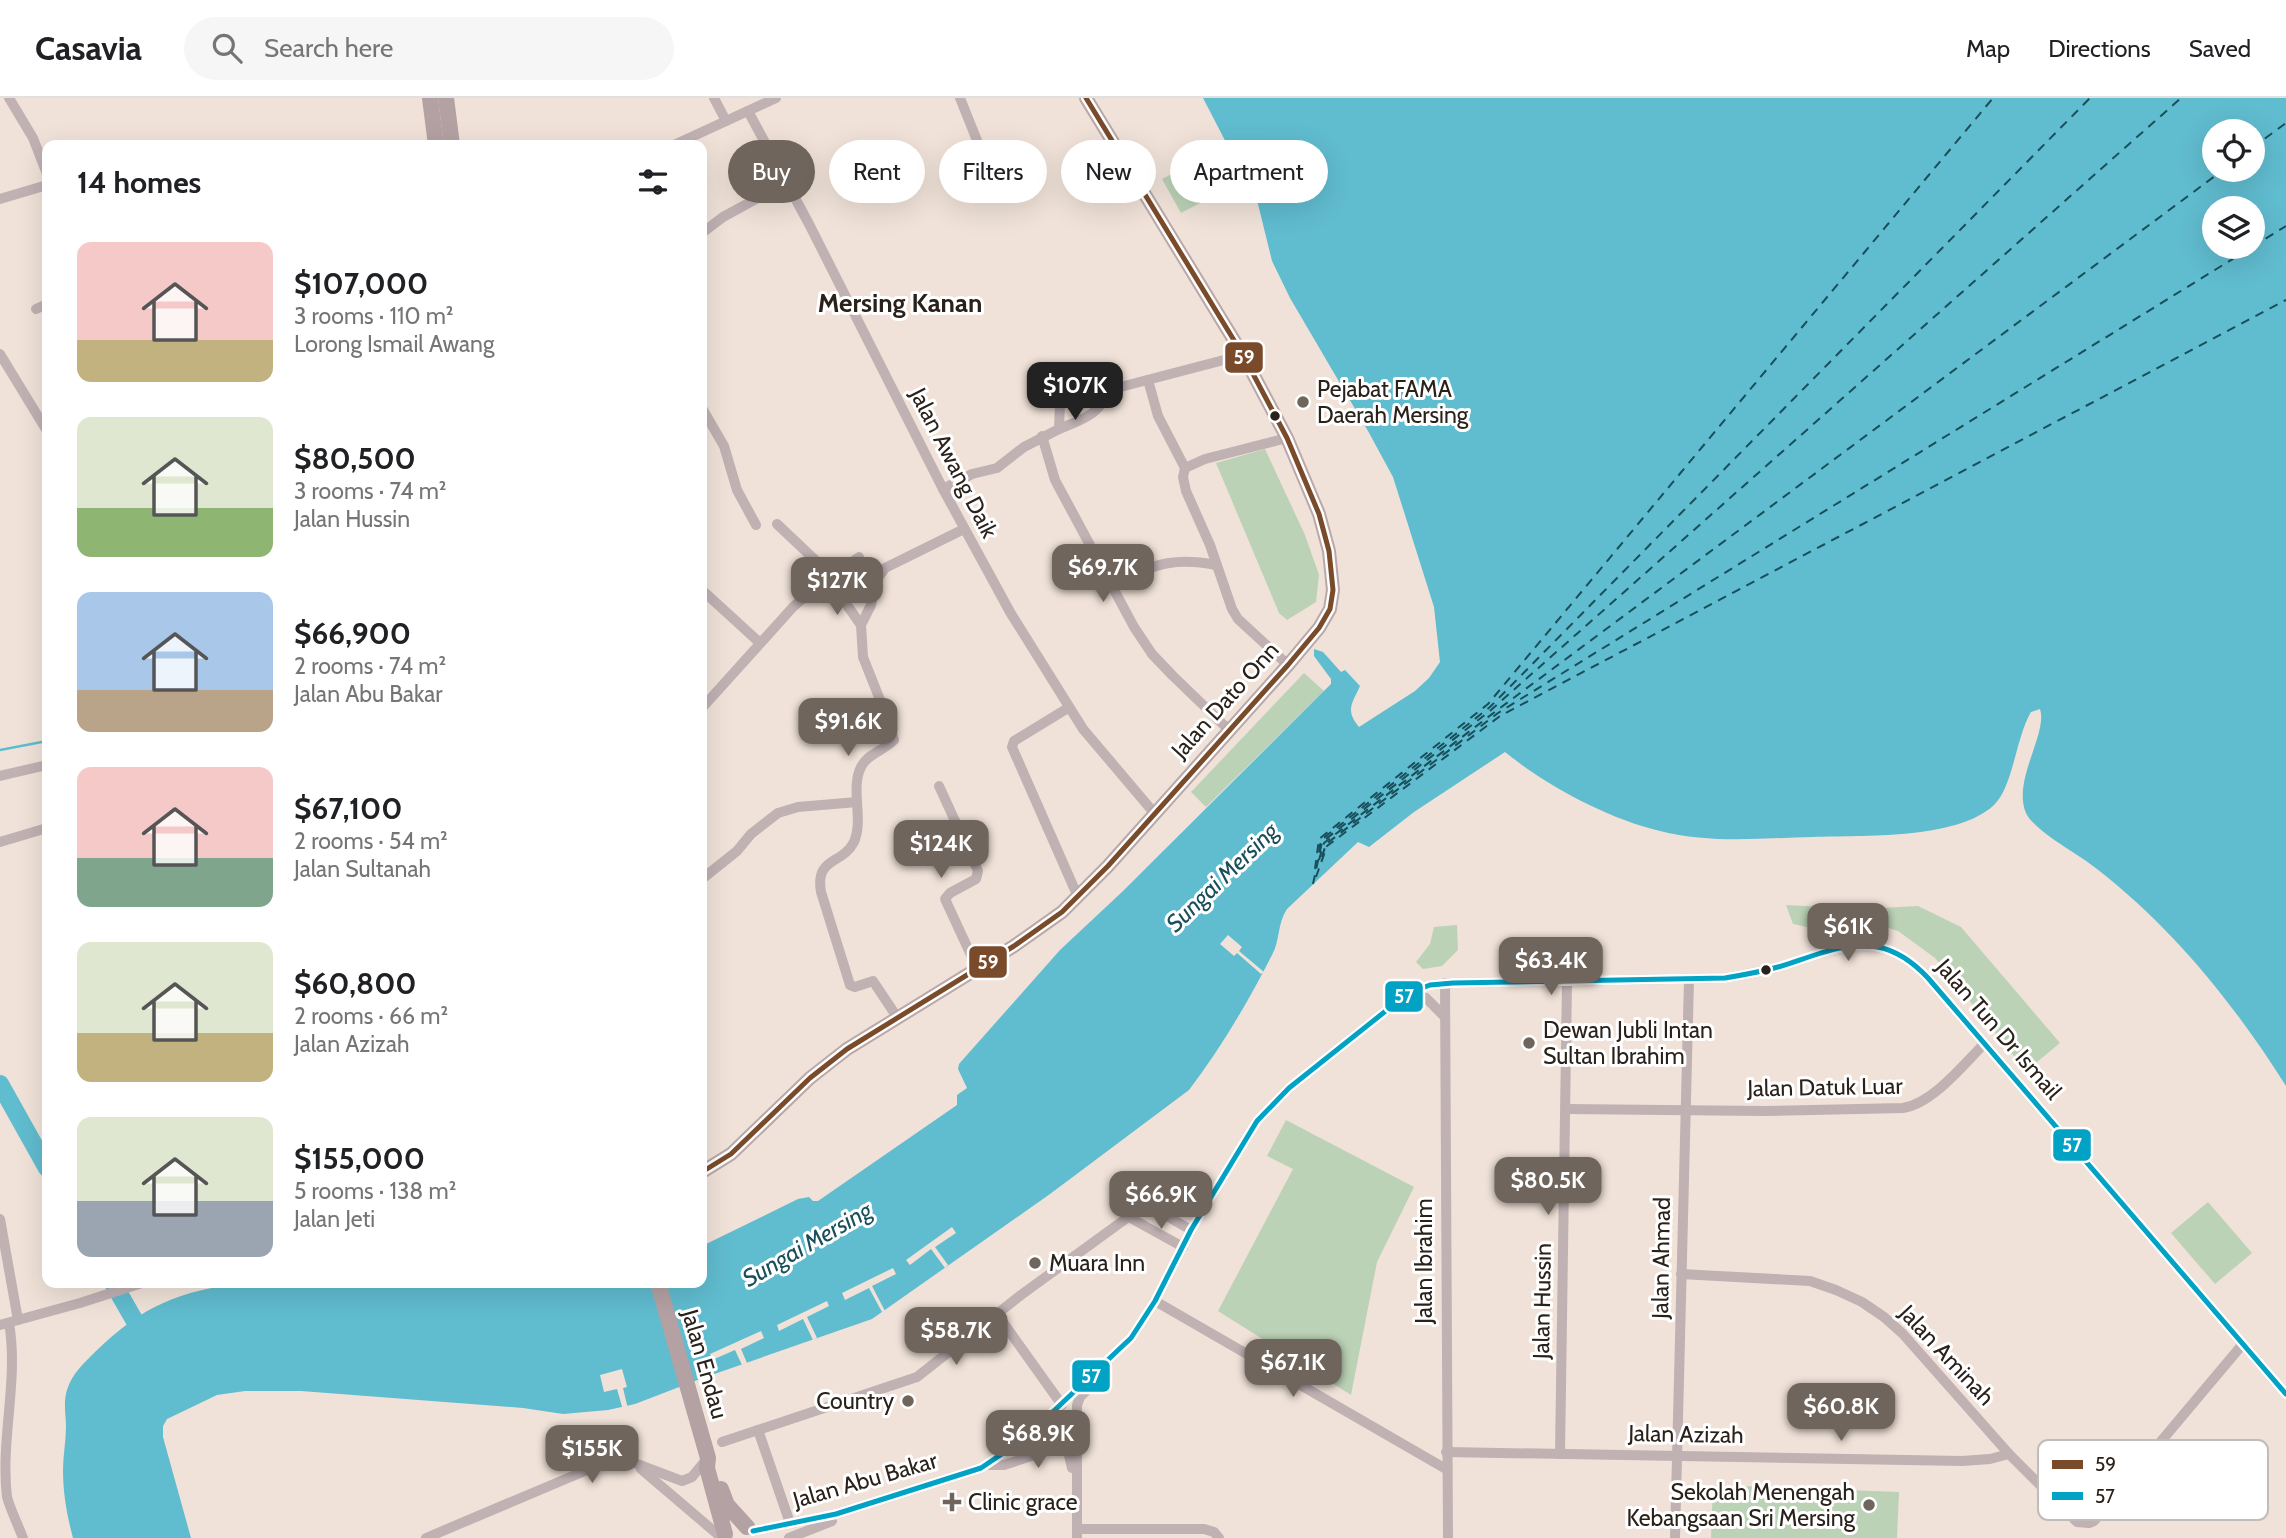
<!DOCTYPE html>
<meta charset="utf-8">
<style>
:root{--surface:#fff;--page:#f6f6f6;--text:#202124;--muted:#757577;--line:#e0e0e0;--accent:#6f655c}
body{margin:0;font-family:Cabin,sans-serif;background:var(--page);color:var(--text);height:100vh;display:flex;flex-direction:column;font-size:26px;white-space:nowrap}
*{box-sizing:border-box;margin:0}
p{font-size:23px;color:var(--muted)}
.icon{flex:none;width:38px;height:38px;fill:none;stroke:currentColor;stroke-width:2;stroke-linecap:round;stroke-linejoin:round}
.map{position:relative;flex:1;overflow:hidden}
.panel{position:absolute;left:42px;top:42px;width:665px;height:1148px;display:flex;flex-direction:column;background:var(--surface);border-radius:14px;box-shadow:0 7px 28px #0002}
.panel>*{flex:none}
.guide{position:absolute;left:728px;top:42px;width:665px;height:63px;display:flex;gap:14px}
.buttons{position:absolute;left:2202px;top:21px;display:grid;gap:14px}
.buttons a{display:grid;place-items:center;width:63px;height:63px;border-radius:50%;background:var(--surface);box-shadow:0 7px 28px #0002;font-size:35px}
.price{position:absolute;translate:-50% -60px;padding:0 16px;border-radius:14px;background:var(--accent);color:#fff;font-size:23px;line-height:46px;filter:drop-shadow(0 2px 4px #0008)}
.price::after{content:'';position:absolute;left:50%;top:42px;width:21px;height:16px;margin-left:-10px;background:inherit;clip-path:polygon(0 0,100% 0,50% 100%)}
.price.current{background:#222;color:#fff}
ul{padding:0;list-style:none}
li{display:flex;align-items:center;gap:21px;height:175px;padding:0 35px}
li span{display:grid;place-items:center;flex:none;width:196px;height:140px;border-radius:14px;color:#555}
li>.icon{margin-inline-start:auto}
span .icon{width:84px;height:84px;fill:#fffc;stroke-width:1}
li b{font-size:30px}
h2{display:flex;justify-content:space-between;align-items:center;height:84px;padding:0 35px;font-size:30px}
.tag{padding:0 24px;border-radius:32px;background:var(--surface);box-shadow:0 7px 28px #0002;font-size:24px;line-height:63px}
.tag.current{background:var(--accent);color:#fff}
header{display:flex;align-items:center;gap:42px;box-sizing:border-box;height:98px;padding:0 35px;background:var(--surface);border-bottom:2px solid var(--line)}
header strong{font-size:33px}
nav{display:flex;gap:38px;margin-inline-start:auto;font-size:24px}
.search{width:490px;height:63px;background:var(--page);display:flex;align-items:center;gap:18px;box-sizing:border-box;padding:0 24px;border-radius:38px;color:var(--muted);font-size:26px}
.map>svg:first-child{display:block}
.green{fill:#bbd2b6}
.water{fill:#60bccf;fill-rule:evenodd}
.pier{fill:#f0e2d8}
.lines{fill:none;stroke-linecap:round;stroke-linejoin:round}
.stream{stroke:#60bccf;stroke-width:2.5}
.river{stroke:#60bccf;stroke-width:18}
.ferry{stroke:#194e5b;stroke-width:2;stroke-dasharray:9 7;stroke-linecap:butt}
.minor{stroke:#c0b1b3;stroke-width:10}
.major{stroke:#baa8a9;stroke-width:14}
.highway{stroke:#b4a1a3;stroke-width:16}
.bus-1-casing{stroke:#fff;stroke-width:10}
.bus-2-casing{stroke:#fff;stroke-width:10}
.bus-1{stroke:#7a4b2a;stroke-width:5}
.bus-2{stroke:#02a2c5;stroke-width:5}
.poi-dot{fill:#6f655c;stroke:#fff;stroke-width:2.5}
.bus-dot{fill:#29211a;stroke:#fff;stroke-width:2.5}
.labels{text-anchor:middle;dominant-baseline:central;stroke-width:6;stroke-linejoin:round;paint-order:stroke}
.poi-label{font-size:23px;fill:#29211a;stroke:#fff;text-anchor:start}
.street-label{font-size:23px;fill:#29211a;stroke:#fff}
.water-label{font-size:24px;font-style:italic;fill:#194e5b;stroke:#fff}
.quarter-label{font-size:26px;font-weight:bold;fill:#29211a;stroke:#fff}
.key{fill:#fff;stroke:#bfbcba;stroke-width:2}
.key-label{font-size:19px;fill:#29211a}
.line-badge{stroke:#fff;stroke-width:2.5}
.badge-label{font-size:19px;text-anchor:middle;font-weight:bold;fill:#fff}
</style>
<header>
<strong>Casavia</strong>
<div class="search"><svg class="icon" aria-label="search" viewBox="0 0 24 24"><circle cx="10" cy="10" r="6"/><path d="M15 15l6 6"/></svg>Search here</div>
<nav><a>Map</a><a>Directions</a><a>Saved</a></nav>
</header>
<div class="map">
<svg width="2286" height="1440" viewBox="0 0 2286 1440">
<rect width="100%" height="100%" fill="#f0e2d8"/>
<g class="green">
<path d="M1183 70 1202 104 1181 115 1162 81Z"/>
<path d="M1265 351 1305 437 1319 477 1316 504 1287 522 1279 515 1216 365Z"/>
<path d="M1304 575 1324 593 1206 709 1191 694Z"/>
<path d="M1786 807 1862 811 1918 808 1961 829 2060 945 2026 973 1935 860 1898 833 1869 824 1816 831 1793 826Z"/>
<path d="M1457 827 1458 852 1442 868 1423 871 1416 864 1430 846 1434 829Z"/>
<path d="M1286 1022 1414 1089 1377 1164 1351 1297 1218 1213 1293 1071 1267 1058Z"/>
<path d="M2208 1104 2252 1155 2215 1186 2171 1135Z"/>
<path d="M1713 1387 1899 1394 1897 1440H1711Z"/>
</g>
<path class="water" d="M1203 0H2286V988C2235 907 2173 830 2097 771 2080 757 2034 733 2026 715 2012 682 2048 636 2040 611L2031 614C2016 639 2013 689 1994 707 1957 742 1862 737 1813 739 1762 740 1711 746 1660 733 1607 720 1547 688 1505 654L1414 714 1369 749 1358 744 1287 811C1277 826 1280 843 1272 857 1248 904 1221 950 1189 992L1050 1096 872 1221 700 1281 635 1306 608 1312 563 1316 523 1310 301 1293H245L217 1297 167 1321 163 1328V1339L191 1440H73C67 1418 63 1395 63 1372 63 1357 66 1343 66 1329 66 1316 63 1305 67 1292 72 1276 83 1266 95 1254 144 1207 178 1193 245 1185H702V1148L798 1101 809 1099 813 1103H818L957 1007V997L967 990 958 971 959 966 1060 852 1122 794 1331 586V581L1314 558V551L1323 554 1341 574 1345 572 1360 588C1352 606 1345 612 1359 629L1415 593 1429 580 1440 564 1434 509 1393 379 1368 333 1290 200 1272 163 1258 106ZM2214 33H2252V72H2214ZM2214 110H2252V149H2214Z"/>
<g class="pier">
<path d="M1228 837 1242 849 1239 853 1264 874 1261 876 1237 855 1234 858 1220 846Z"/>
<path d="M952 1129 956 1135 935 1149 948 1167 945 1170 931 1151 910 1167 906 1162Z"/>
<path d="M893 1170 896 1176 872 1188 885 1213 882 1214 869 1190 845 1202 842 1195Z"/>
<path d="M827 1203 829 1208 807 1219 817 1240 813 1242 803 1221 779 1233 777 1227Z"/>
<path d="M761 1233 764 1240 741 1251 747 1265 742 1267 735 1252 712 1262 710 1256Z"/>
<path d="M622 1271 627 1289 623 1290 628 1311 623 1312 617 1291 604 1294 600 1277Z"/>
</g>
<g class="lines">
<path class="stream" d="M0 652 47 643"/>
<g class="river">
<path d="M0 986 47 1070"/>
<path d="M113 1185 144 1239"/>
</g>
<g class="ferry">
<path d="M2252 50 2286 25"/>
<path d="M2252 149 2286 128"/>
<path d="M1319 754 1321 742 1490 609 2090 0"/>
<path d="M1322 759 1326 746 1498 615 2252 149"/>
<path d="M1319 762 1324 745 1496 613 2223 72"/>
<path d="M1315 771 1319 741 1488 606 1993 0"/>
<path d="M1316 779 1327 748 1500 618 2286 202"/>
<path d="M1313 786 1322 744 1491 612 2181 0"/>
</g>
<g class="minor">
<path d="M9 0 33 40 47 76"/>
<path d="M714 0 726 23"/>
<path d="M960 0 982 55"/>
<path d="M748 13 809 126 943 391 1010 514 1083 631 1155 716"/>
<path d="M674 47 776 0"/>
<path d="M0 101 47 87"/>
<path d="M702 135 723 119 787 84"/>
<path d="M36 211 47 206"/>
<path d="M0 256 47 333"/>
<path d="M1148 282 1158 318 1185 370"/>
<path d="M702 310 724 348 737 392 756 427"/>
<path d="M1059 331C1075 324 1107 315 1104 292"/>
<path d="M1042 338 1055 382 1134 529 1152 556 1172 577 1229 632"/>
<path d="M1185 370 1183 379 1186 393 1210 447 1232 511 1238 521 1288 567"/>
<path d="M1185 370 1205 361 1287 340"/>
<path d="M943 391 972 376 997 370 1024 349 1059 331 1060 306 1063 304 1243 257"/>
<path d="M777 426 832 478"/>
<path d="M1109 485C1152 469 1169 458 1216 467"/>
<path d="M702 492 760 545"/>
<path d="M837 493 861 527"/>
<path d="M702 610 793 509 817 488 859 459"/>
<path d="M1068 610 1014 643 1012 649 1078 799"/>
<path d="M0 678 47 667"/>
<path d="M939 688 978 773 976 781 950 795 945 801 977 870"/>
<path d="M0 744 47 730"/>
<path d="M702 781 737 753 751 736 778 715 798 709 857 704"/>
<path d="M1445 885 1448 1440"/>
<path d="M1407 896 1426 900 1445 919"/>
<path d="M897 919 873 883 855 889 850 887 821 794C815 759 842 767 854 744 864 721 850 691 861 669 867 656 885 652 894 642L886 617 863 559 861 527 871 507 877 481 885 470 964 431"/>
<path d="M1566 1011 1765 1013 1903 1010C1933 1005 1963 967 1984 946"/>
<path d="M1127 1118 1183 1149"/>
<path d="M0 1121 18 1222"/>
<path d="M1681 1176 1810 1183 1836 1192 1862 1204 1884 1219 1903 1236 2009 1356 2077 1424 2089 1425 2094 1423 2242 1247"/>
<path d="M1155 1203 1446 1371"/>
<path d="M997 1216 1062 1307"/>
<path d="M9 1225C19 1282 0 1342 7 1399 11 1413 18 1427 23 1440"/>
<path d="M0 1227 80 1205 142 1185"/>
<path d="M1047 1328 1066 1317 1074 1341"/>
<path d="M758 1332 790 1425"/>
<path d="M722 1344 917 1279 1021 1197 1146 1106 1191 1132"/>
<path d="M1446 1354 1962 1363 1990 1361 2009 1356"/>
<path d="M1560 1356 1567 883"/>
<path d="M989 1367H1004L1062 1348 1068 1353 1072 1370"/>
<path d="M641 1371 722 1440"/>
<path d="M1077 1431H1204L1214 1434 1219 1440"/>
<path d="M753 1433 836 1416 981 1370 1024 1341 1131 1240 1155 1203 1191 1132 1257 1023 1289 990 1407 896 1430 887 1453 885 1725 880C1743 877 1760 874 1778 869 1809 860 1846 842 1878 849 1898 853 1914 865 1928 880L2286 1296"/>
<path d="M426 1440 606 1364 624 1361 682 1383 692 1379 706 1362"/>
<path d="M789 1440 832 1423"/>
<path d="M1077 1440V1307L1080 1299 1087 1292"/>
<path d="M1675 1440 1689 882"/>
</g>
<path class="major" d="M702 1074 731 1056 810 980 847 951 1014 848 1062 814 1108 768 1288 567 1319 530 1330 511 1333 492 1329 453 1319 416 1287 340 1243 257 1086 0"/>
<g class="highway">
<path d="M430 0 436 47"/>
<path d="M446 0 452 47"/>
<path d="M658 1185 708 1360 707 1370 725 1436"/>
<path d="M721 1391 727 1407 747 1429"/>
</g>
<defs>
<path id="bus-1" d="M702 1074 731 1056 810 980 847 951 1014 848 1062 814 1108 768 1288 567 1319 530 1330 511 1333 492 1329 453 1319 416 1287 340 1243 257 1086 0"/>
<path id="bus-2" d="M753 1433 836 1416 981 1370 1024 1341 1131 1240 1155 1203 1191 1132 1257 1023 1289 990 1407 896 1430 887 1453 885 1725 880C1743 877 1760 874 1778 869 1809 860 1846 842 1878 849 1898 853 1914 865 1928 880L2286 1296"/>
</defs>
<use href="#bus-1" class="bus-1-casing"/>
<use href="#bus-2" class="bus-2-casing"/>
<use href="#bus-1" class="bus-1"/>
<use href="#bus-2" class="bus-2"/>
</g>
<g class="poi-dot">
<circle cx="1303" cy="304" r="7"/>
<circle cx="1529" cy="945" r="7"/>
<circle cx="1035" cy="1165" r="7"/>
<circle cx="908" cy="1303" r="7"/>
<path d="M948.5 1393.5h7v7h7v7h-7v7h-7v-7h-7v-7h7z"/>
<circle cx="1869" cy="1407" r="7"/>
</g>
<g class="bus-dot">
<circle cx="1275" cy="318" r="6"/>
<circle cx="1766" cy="872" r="6"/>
</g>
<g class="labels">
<g class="poi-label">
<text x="1317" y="291">Pejabat FAMA<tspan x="1317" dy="26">Daerah Mersing</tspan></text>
<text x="1543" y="932">Dewan Jubli Intan<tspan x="1543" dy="26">Sultan Ibrahim</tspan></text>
<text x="1049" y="1165">Muara Inn</text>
<text x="894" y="1303" text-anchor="end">Country</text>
<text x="1855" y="1394" text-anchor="end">Sekolah Menengah<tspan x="1855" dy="26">Kebangsaan Sri Mersing</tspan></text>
<text x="968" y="1404">Clinic grace</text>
</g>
<g class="street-label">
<text transform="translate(954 365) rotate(63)">Jalan Awang Daik</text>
<text transform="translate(1225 602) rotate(-48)">Jalan Dato Onn</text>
<text transform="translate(1999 931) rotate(49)">Jalan Tun Dr Ismail</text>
<text transform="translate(1825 989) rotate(-1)">Jalan Datuk Luar</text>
<text transform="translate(1661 1160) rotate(-89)">Jalan Ahmad</text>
<text transform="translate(1424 1163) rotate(-90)">Jalan Ibrahim</text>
<text transform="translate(1542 1203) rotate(-89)">Jalan Hussin</text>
<text transform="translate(1947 1257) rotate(47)">Jalan Aminah</text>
<text transform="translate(705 1266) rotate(74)">Jalan Endau</text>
<text transform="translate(1686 1336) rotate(1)">Jalan Azizah</text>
<text transform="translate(865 1382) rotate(-16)">Jalan Abu Bakar</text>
</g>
<g class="water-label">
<text transform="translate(1222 779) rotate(-44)">Sungai Mersing</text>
<text transform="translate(807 1146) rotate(-30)">Sungai Mersing</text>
</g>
<g class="quarter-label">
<text x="900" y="205">Mersing Kanan</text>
</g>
</g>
<rect x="2038" y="1342" width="230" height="80" rx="10" class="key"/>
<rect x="2052" y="1362" width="31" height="9" fill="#7a4b2a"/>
<rect x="2052" y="1394" width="31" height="8" fill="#02a2c5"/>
<g class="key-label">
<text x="2095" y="1373">59</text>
<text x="2095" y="1405">57</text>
</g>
<g class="line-badge">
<rect x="1224" y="243" width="40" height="33" rx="7" fill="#7a4b2a"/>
<rect x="968" y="847" width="40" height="34" rx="7" fill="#7a4b2a"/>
<rect x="1384" y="882" width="40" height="33" rx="7" fill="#02a2c5"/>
<rect x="2052" y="1030" width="40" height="34" rx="7" fill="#02a2c5"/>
<rect x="1071" y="1261" width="40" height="34" rx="7" fill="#02a2c5"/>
</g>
<g class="badge-label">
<text x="1244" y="266">59</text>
<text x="988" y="871">59</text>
<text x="1404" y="905">57</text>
<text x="2072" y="1054">57</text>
<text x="1091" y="1285">57</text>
</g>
</svg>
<div class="buttons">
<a><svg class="icon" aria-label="locate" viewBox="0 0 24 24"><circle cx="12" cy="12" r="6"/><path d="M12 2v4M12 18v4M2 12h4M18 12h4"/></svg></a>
<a><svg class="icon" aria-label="layers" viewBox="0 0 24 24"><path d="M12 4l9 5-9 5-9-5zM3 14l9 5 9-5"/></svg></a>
</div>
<b class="price current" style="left:1075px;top:324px">$107K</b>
<b class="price" style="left:1103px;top:506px">$69.7K</b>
<b class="price" style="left:837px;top:519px">$127K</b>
<b class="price" style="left:848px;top:660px">$91.6K</b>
<b class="price" style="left:941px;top:782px">$124K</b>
<b class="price" style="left:1848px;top:865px">$61K</b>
<b class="price" style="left:1551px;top:899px">$63.4K</b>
<b class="price" style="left:1548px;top:1119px">$80.5K</b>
<b class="price" style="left:1161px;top:1133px">$66.9K</b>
<b class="price" style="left:956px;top:1269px">$58.7K</b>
<b class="price" style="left:1293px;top:1301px">$67.1K</b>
<b class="price" style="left:1841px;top:1345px">$60.8K</b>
<b class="price" style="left:1038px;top:1372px">$68.9K</b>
<b class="price" style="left:592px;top:1387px">$155K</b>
<div class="guide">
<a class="tag current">Buy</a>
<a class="tag">Rent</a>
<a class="tag">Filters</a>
<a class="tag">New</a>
<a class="tag">Apartment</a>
</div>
<section class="panel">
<h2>14 homes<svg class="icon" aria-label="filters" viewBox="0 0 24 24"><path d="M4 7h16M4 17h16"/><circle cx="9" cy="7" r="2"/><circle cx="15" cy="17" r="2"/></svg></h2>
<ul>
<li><span style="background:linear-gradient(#f6c9c9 70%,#c2b280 0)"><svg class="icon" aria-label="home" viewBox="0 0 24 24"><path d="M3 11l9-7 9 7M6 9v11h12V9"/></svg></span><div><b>$107,000</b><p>3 rooms · 110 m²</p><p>Lorong Ismail Awang</p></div></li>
<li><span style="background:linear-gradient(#dfe7d0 65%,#8fb573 0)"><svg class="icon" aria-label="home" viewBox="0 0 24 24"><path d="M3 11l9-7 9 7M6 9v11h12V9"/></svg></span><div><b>$80,500</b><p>3 rooms · 74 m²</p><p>Jalan Hussin</p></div></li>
<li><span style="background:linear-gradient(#a9c7e8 70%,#b9a48a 0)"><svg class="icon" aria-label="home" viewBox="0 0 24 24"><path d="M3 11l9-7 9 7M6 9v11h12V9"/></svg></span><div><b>$66,900</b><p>2 rooms · 74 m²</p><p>Jalan Abu Bakar</p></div></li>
<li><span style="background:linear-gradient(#f6c9c9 65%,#7fa58c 0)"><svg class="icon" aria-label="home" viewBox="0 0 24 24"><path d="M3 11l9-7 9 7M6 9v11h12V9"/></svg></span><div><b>$67,100</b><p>2 rooms · 54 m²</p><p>Jalan Sultanah</p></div></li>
<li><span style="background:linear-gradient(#dfe7d0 65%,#c2b280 0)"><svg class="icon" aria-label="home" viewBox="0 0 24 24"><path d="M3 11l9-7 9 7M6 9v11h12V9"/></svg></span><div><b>$60,800</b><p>2 rooms · 66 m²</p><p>Jalan Azizah</p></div></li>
<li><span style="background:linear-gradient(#dfe7d0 60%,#9aa5b1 0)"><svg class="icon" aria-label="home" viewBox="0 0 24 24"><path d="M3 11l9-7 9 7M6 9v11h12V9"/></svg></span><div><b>$155,000</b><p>5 rooms · 138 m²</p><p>Jalan Jeti</p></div></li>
</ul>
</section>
</div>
